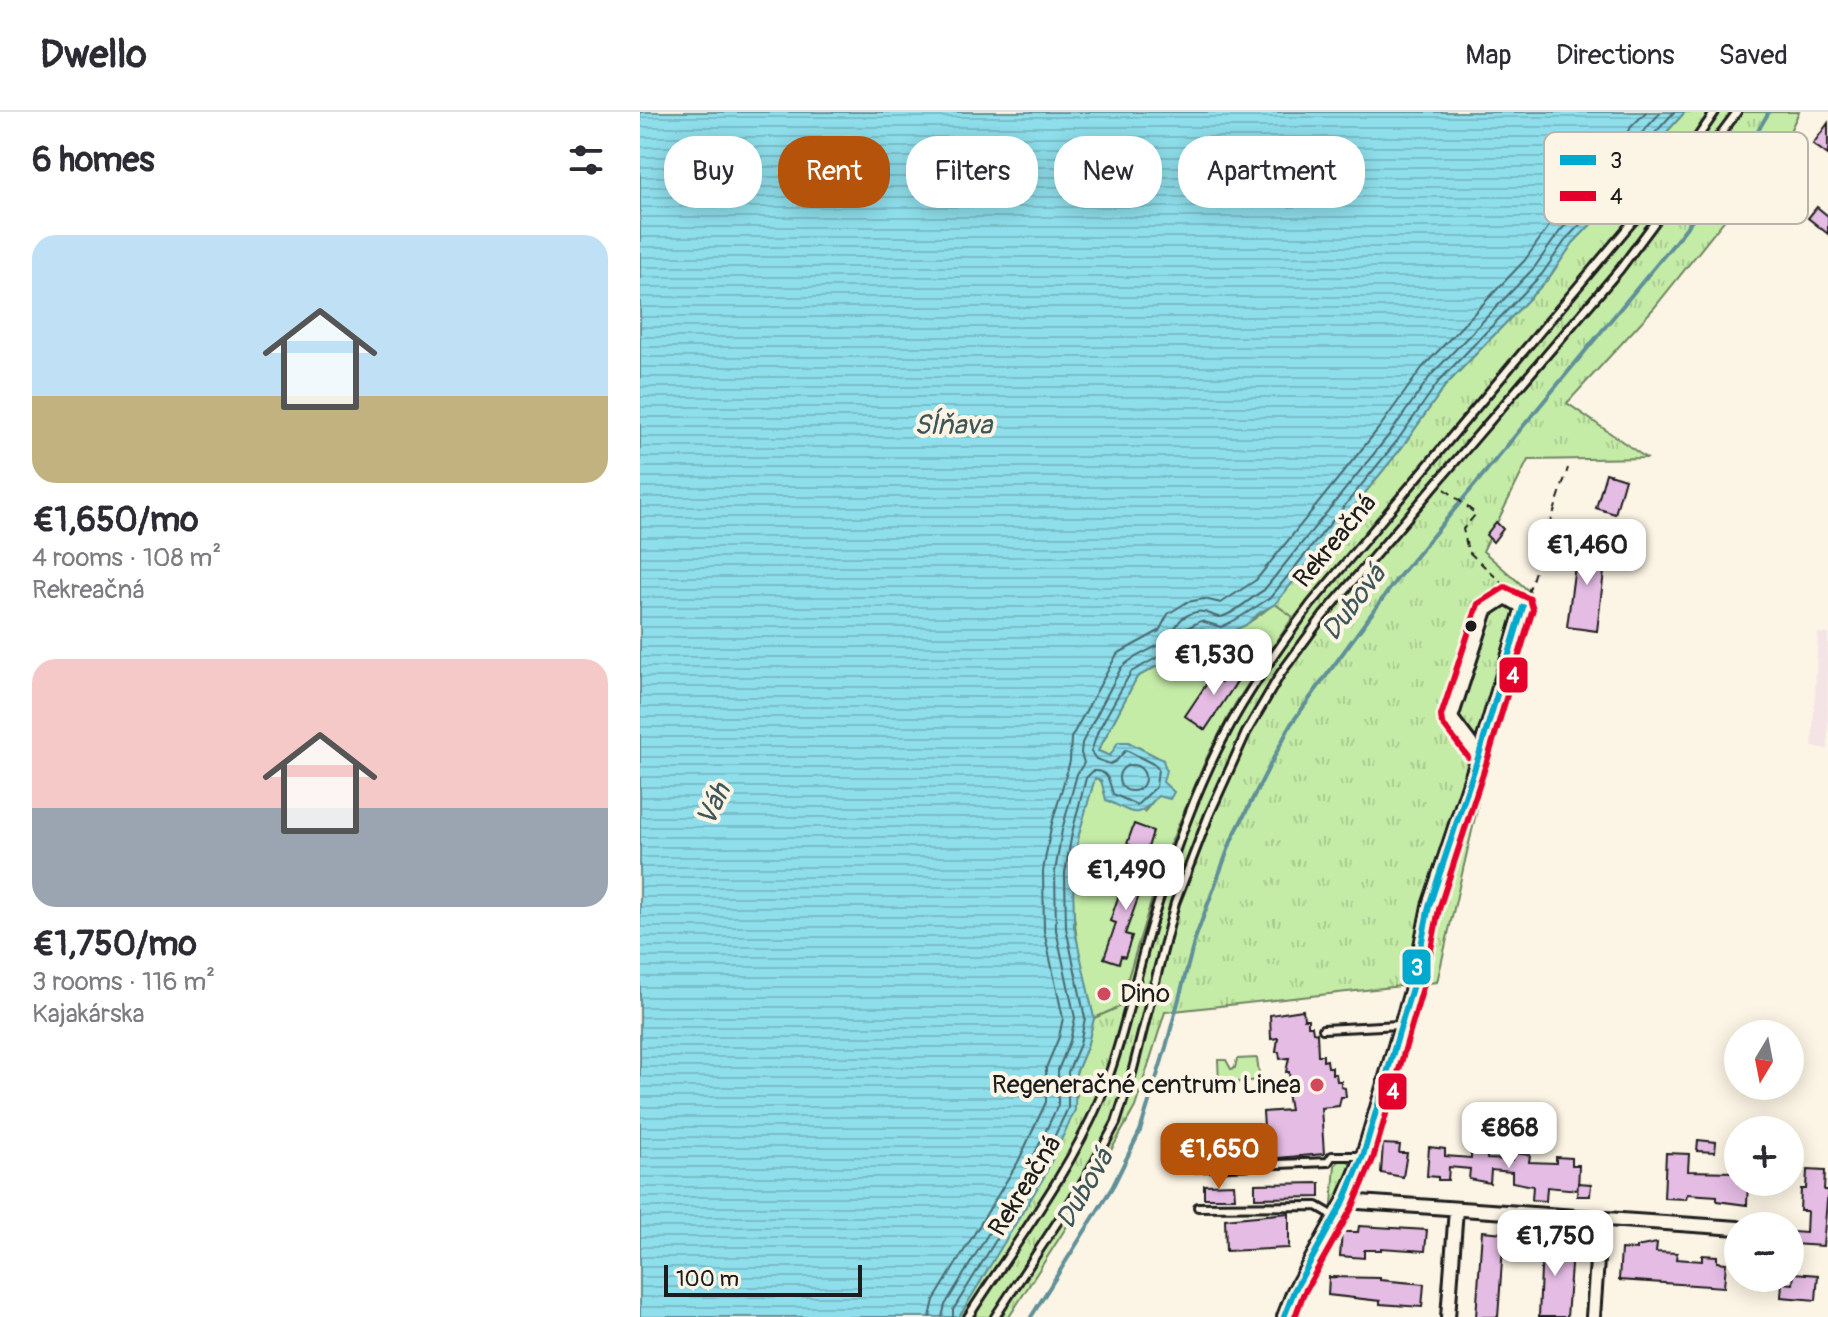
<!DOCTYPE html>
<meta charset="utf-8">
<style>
:root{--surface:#fff;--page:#f7f7f7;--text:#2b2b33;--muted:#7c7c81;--line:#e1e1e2;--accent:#b45309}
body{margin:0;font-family:Pangolin,sans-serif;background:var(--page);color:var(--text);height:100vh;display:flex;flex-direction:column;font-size:30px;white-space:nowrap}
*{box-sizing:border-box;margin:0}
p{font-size:26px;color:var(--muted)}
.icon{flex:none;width:44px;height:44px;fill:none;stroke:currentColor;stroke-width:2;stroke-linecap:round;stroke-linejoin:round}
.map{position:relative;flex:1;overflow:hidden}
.sheet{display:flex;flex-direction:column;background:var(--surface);width:640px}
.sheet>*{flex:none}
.top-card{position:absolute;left:24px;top:24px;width:760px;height:72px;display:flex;gap:16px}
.needle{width:52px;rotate:190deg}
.tools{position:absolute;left:1084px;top:908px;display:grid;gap:16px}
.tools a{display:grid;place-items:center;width:80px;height:80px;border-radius:50%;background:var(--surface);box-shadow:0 4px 20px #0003;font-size:40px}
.scale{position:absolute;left:24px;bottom:20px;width:198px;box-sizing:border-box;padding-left:8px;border:4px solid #1c1c1c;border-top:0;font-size:22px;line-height:28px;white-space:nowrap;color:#1c1c1c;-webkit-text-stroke:6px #fcf5e5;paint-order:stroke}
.price{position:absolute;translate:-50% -68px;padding:0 18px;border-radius:16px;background:#fff;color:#222;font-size:26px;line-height:52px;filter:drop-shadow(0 2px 4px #0008)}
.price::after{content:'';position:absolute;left:50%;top:48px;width:24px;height:18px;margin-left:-12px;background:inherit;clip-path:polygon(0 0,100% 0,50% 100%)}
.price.current{background:var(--accent);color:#fff}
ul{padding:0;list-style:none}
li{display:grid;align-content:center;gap:16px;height:424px;padding:0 32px}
li span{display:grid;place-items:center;height:248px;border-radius:24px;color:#555}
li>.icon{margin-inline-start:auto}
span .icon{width:144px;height:144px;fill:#fffc;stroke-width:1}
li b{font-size:34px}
h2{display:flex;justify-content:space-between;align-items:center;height:96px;padding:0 32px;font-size:34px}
.tag{padding:0 28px;border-radius:32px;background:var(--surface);box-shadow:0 4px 20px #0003;font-size:28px;line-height:72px}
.tag.current{background:var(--accent);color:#fff}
header{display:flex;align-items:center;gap:48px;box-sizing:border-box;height:112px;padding:0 40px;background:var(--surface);border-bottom:2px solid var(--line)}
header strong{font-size:38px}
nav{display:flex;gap:44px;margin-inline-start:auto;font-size:28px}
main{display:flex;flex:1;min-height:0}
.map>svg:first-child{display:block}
.built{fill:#f5e4e5}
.grass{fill:url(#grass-tufts);stroke:#708462;stroke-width:2}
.park{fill:#c4eca7;stroke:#708462;stroke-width:2}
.water{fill:url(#water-rules);stroke:#609098;stroke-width:2}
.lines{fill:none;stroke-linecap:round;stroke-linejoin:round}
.shore{stroke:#4a6a6f;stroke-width:2}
.stream{stroke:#609098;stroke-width:4}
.building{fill:#e5bce4;stroke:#1c1c1c;stroke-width:2}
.service-casing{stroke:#1c1c1c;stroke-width:12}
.minor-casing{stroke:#1c1c1c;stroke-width:18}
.path{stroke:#1c1c1c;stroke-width:2;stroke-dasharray:8 6;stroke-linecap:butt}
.service{stroke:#fcf5e5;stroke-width:6}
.minor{stroke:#fcf5e5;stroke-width:12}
.bus-1-casing{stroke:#fcf5e5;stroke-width:12}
.bus-2-casing{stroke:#fcf5e5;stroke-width:12}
.bus-1{stroke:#00a9ce;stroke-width:6}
.bus-2{stroke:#e4002b;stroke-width:6}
.bus-dot{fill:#1c1c1c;stroke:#fcf5e5;stroke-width:3}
.poi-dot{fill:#d1495b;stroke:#fcf5e5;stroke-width:3}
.labels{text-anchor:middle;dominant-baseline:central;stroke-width:8;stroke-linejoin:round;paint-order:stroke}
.street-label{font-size:26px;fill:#1c1c1c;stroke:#fcf5e5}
.poi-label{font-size:26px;fill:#1c1c1c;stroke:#fcf5e5;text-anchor:start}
.water-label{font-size:28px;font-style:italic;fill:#3e565a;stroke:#fcf5e5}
.key{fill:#fcf5e5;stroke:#b9b4a9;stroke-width:2}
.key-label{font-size:22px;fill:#1c1c1c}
.line-badge{stroke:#fcf5e5;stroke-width:3}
.badge-label{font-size:22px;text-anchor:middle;font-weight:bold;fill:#fff}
</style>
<header>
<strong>Dwello</strong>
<nav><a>Map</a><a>Directions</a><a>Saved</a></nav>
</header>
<main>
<section class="sheet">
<h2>6 homes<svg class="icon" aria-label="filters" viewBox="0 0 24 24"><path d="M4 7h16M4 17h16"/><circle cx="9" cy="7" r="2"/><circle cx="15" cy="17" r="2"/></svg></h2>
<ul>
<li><span style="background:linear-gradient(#bfe0f5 65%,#c2b280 0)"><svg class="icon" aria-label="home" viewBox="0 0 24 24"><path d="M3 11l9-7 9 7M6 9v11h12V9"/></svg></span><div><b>€1,650/mo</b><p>4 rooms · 108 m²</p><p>Rekreačná</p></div></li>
<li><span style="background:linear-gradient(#f6c9c9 60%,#9aa5b1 0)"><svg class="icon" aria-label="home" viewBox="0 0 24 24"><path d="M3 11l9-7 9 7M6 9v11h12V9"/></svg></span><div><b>€1,750/mo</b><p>3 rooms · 116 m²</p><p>Kajakárska</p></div></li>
</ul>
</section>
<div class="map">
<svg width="1188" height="1205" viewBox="0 0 1188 1205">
<defs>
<pattern id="grass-tufts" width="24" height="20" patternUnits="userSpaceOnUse" patternTransform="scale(2)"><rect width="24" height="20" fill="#c4eca7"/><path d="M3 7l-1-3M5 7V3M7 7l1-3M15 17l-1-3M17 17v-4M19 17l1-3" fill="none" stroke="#a8ca8f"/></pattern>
<pattern id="water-rules" width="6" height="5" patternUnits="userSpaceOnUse" patternTransform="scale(2)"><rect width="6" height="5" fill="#8edeeb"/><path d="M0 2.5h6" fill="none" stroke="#7abec9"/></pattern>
</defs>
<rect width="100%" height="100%" fill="#fcf5e5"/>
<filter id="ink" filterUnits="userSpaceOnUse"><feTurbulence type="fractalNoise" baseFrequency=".0125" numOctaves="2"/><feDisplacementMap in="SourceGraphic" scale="16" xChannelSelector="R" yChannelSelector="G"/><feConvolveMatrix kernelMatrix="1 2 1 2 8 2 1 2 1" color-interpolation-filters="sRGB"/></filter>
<g filter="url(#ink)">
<path class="built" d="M1178 521 1188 522V637L1172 635Z"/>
<g class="grass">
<path d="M1045 0H1159L1142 36 1014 196 927 291 1006 346 888 348 843 439 891 481 888 510 859 602 797 870 525 900 495 995 443 1089 369 1205H319L361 1132 437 983 436 961 447 935 454 906 479 895 524 747 567 645 595 592 652 505 635 492 763 334 805 274 908 167 933 131 982 80 1014 34Z"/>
<path d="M701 1047H707L714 1058 697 1093H692L695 1053Z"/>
</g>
<g class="park">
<path d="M635 492 653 505 595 592 567 645 524 747 479 895 454 906C442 859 431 813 433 764 434 731 446 697 455 665L504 700C522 681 522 673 523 648L488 630 471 644 458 639 497 565 543 540 550 522C567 514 584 517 602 514 610 512 626 497 635 492Z"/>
<path d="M617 946 620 968 598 970 595 977H591L589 971H579L578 948H586L591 957 595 956 597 947Z"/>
</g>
<path class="water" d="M0 0H1045L1014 34 982 80 933 131 908 167 805 274 763 334 635 492 619 501 606 513 580 525 562 517 551 522 543 540 497 565 458 639 470 644 478 630H488L523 648 526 658 523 670 534 680 530 687 518 684C495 709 495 701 466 688L461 668 455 666 439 722 433 762 434 815 454 906 447 935 436 961 435 998 404 1065 319 1205H0Z"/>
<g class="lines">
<g class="shore">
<circle cx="492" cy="666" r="13"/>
<path d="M290 1205 294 1188 378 1050 406 990V956L419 925 423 906 404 819 403 759 411 715 430 649 431 626 477 542 519 519 528 502 547 490 564 487 581 491 616 468 739 316 782 256 885 148 911 111 959 61 990 16 1006 0"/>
<path d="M302 1205 305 1193 388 1056 418 993V958L430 929 435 906 416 818 415 760 422 718 437 662 444 651 441 641 442 631 481 556C493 543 511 539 525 529 538 520 533 506 556 500 566 497 572 505 580 505 592 504 613 484 624 478L749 323 791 263 894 156 920 119 968 69 1000 23 1021 0"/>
<path d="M313 1205V1198L397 1061 428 996V960L440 932 445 906 426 816 425 761 432 721 446 666 453 659C469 658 469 670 473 682L497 693 516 675 518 657 515 653 486 638 476 649 470 652 456 647 451 640 458 619 491 560 536 535 545 517 561 509 581 515C600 507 613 496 630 486L757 329 799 269 902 162 927 126 976 75 1008 29 1034 0"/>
</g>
<path class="stream" d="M391 1205 473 1074 500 1019 526 935 555 827 592 727 651 612 757 467 1032 134 1107 37 1129 0"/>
</g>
<g class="building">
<path d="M1188 11V43L1173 32Z"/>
<path d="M1177 95 1188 104V122L1168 106Z"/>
<path d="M966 361 985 367 975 402 956 396Z"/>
<path d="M856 410 863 417 853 430 846 423Z"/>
<path d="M938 430 967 434 957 519 927 515Z"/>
<path d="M595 549 606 556 565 618 545 604 572 564 581 570Z"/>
<path d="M494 712 513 719 507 739 487 732Z"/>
<path d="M498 748 510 753 485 822 492 824 485 845 481 844 479 851 464 846 476 811 470 809 482 774 485 775 492 754 496 755Z"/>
<path d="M663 898 664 907H668V914H672L673 920 677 921 678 943H683V949L687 948 688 955H692V962H696L697 969H701V975L705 976 706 985H701L699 994 681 996 684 1042 626 1047 623 1000 650 998 647 981H651L649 960H646L649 946 640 947 639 940H636L638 926 631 927 630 903Z"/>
<path d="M1058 1028 1076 1030 1075 1040 1057 1039Z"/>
<path d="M743 1032 760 1033 759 1041H767L763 1065 741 1061Z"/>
<path d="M789 1035 805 1037V1044L831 1046V1038L847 1040V1047L873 1048 874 1041 890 1043 889 1050 916 1051V1045L932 1046V1053H939L938 1078 907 1075 906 1089 892 1088 893 1074 872 1070V1060L851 1058 850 1071 829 1067 830 1057 809 1055 808 1068H798V1065L787 1064Z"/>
<path d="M1026 1041 1049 1042 1048 1059 1095 1060 1098 1070H1108L1107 1093 1077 1089V1084L1047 1082 1046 1087 1024 1086Z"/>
<path d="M1167 1058 1185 1059 1184 1078H1188L1183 1134 1152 1132 1153 1120 1166 1121 1167 1099H1160L1161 1077H1166Z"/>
<path d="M680 1071V1085L615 1086V1072Z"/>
<path d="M938 1071 951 1072 950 1084H937Z"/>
<path d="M594 1072 595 1086H564V1073Z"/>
<path d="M649 1101V1136L586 1139 585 1107Z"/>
<path d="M719 1114 787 1118 785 1139 741 1136V1138H724V1146L700 1144 702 1120H718Z"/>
<path d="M842 1119 864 1121 858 1205H836Z"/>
<path d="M905 1126 933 1128 927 1205H899L902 1134H904Z"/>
<path d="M1017 1131 1016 1140 1037 1141 1036 1147 1062 1149V1143L1077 1144V1150L1086 1151 1084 1175 979 1168 981 1137 996 1138V1135Z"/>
<path d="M1154 1161 1178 1163 1176 1188 1141 1185 1142 1171 1153 1172Z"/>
<path d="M689 1165 740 1166V1168L784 1172 782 1195 740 1192V1189L688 1183Z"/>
</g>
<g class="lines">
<defs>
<g id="service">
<path d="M683 917 760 913"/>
<path d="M543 1056 688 1050 692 1044H723"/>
<path d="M558 1095 677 1094 696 1105"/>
<path d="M328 1205C373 1134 427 1065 460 987 486 923 497 853 519 788 537 731 558 672 587 619 610 575 641 532 671 492L1031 64 1075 0"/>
<path d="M355 1205 445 1068 476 1011 492 961 535 791 569 703 606 621 641 561 683 504 980 157 1097 0"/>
</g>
<g id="minor">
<path d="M704 1089 1098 1116"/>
<path d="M644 1205 654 1179 704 1089 723 1044 774 869 789 794 839 643 883 495 866 485 846 498 811 606 839 643"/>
<path d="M808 1205 816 1097"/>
<path d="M953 1205 960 1106"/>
</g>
</defs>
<use href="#service" class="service-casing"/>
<use href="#minor" class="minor-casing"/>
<g class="path">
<path d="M1074 48 1110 75"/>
<path d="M805 377 836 402 823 417 828 439 865 474"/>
<path d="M888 481 928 356"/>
</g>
<use href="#service" class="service"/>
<use href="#minor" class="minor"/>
<defs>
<path id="bus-1" d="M644 1205 654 1179 704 1089 723 1044 774 869 789 794 839 643 883 495"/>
<path id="bus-2" d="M655 1205 663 1183 713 1094 733 1047 784 872 799 797 848 646 893 497 890 487 865 475 838 492 801 604 802 611 828 645"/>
</defs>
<use href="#bus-1" class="bus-1-casing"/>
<use href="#bus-2" class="bus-2-casing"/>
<use href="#bus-1" class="bus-1"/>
<use href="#bus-2" class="bus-2"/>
</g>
</g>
<circle class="bus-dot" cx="831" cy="514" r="7"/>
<g class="poi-dot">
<circle cx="464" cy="882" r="8"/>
<circle cx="677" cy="973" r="8"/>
</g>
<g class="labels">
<g class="street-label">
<text transform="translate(695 429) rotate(-50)">Rekreačná</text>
<text transform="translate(385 1074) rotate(-58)">Rekreačná</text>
</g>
<g class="poi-label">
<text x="480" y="882">Dino</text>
<text x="661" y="973" text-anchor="end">Regeneračné centrum Linea</text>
</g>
<g class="water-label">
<text x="313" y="313">Sĺňava</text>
<text transform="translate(714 491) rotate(-53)">Dubová</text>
<text transform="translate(74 693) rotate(-65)">Váh</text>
<text transform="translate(445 1077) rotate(-60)">Dubová</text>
</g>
</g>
<rect x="904" y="20" width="264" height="92" rx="12" class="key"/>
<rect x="920" y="43" width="36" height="10" fill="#00a9ce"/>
<rect x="920" y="79" width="36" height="10" fill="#e4002b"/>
<g class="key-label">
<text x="970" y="56">3</text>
<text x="970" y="92">4</text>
</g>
<g class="line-badge">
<rect x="858" y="544" width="31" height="38" rx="8" fill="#e4002b"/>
<rect x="761" y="836" width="31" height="38" rx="8" fill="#00a9ce"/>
<rect x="737" y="960" width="31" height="39" rx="8" fill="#e4002b"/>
</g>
<g class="badge-label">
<text x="873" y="571">4</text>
<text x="777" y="863">3</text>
<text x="753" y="987">4</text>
</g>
</svg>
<div class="tools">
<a><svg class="needle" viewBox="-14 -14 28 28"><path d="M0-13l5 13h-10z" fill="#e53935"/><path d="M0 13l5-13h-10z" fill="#7c7c81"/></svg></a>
<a>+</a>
<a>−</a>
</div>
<div class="scale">100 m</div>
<b class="price" style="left:947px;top:475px">€1,460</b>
<b class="price" style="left:574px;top:585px">€1,530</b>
<b class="price" style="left:486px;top:800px">€1,490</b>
<b class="price" style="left:869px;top:1058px">€868</b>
<b class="price current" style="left:579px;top:1079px">€1,650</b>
<b class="price" style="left:915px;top:1166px">€1,750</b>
<div class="top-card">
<a class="tag">Buy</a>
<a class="tag current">Rent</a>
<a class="tag">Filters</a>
<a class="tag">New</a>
<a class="tag">Apartment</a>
</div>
</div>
</main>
